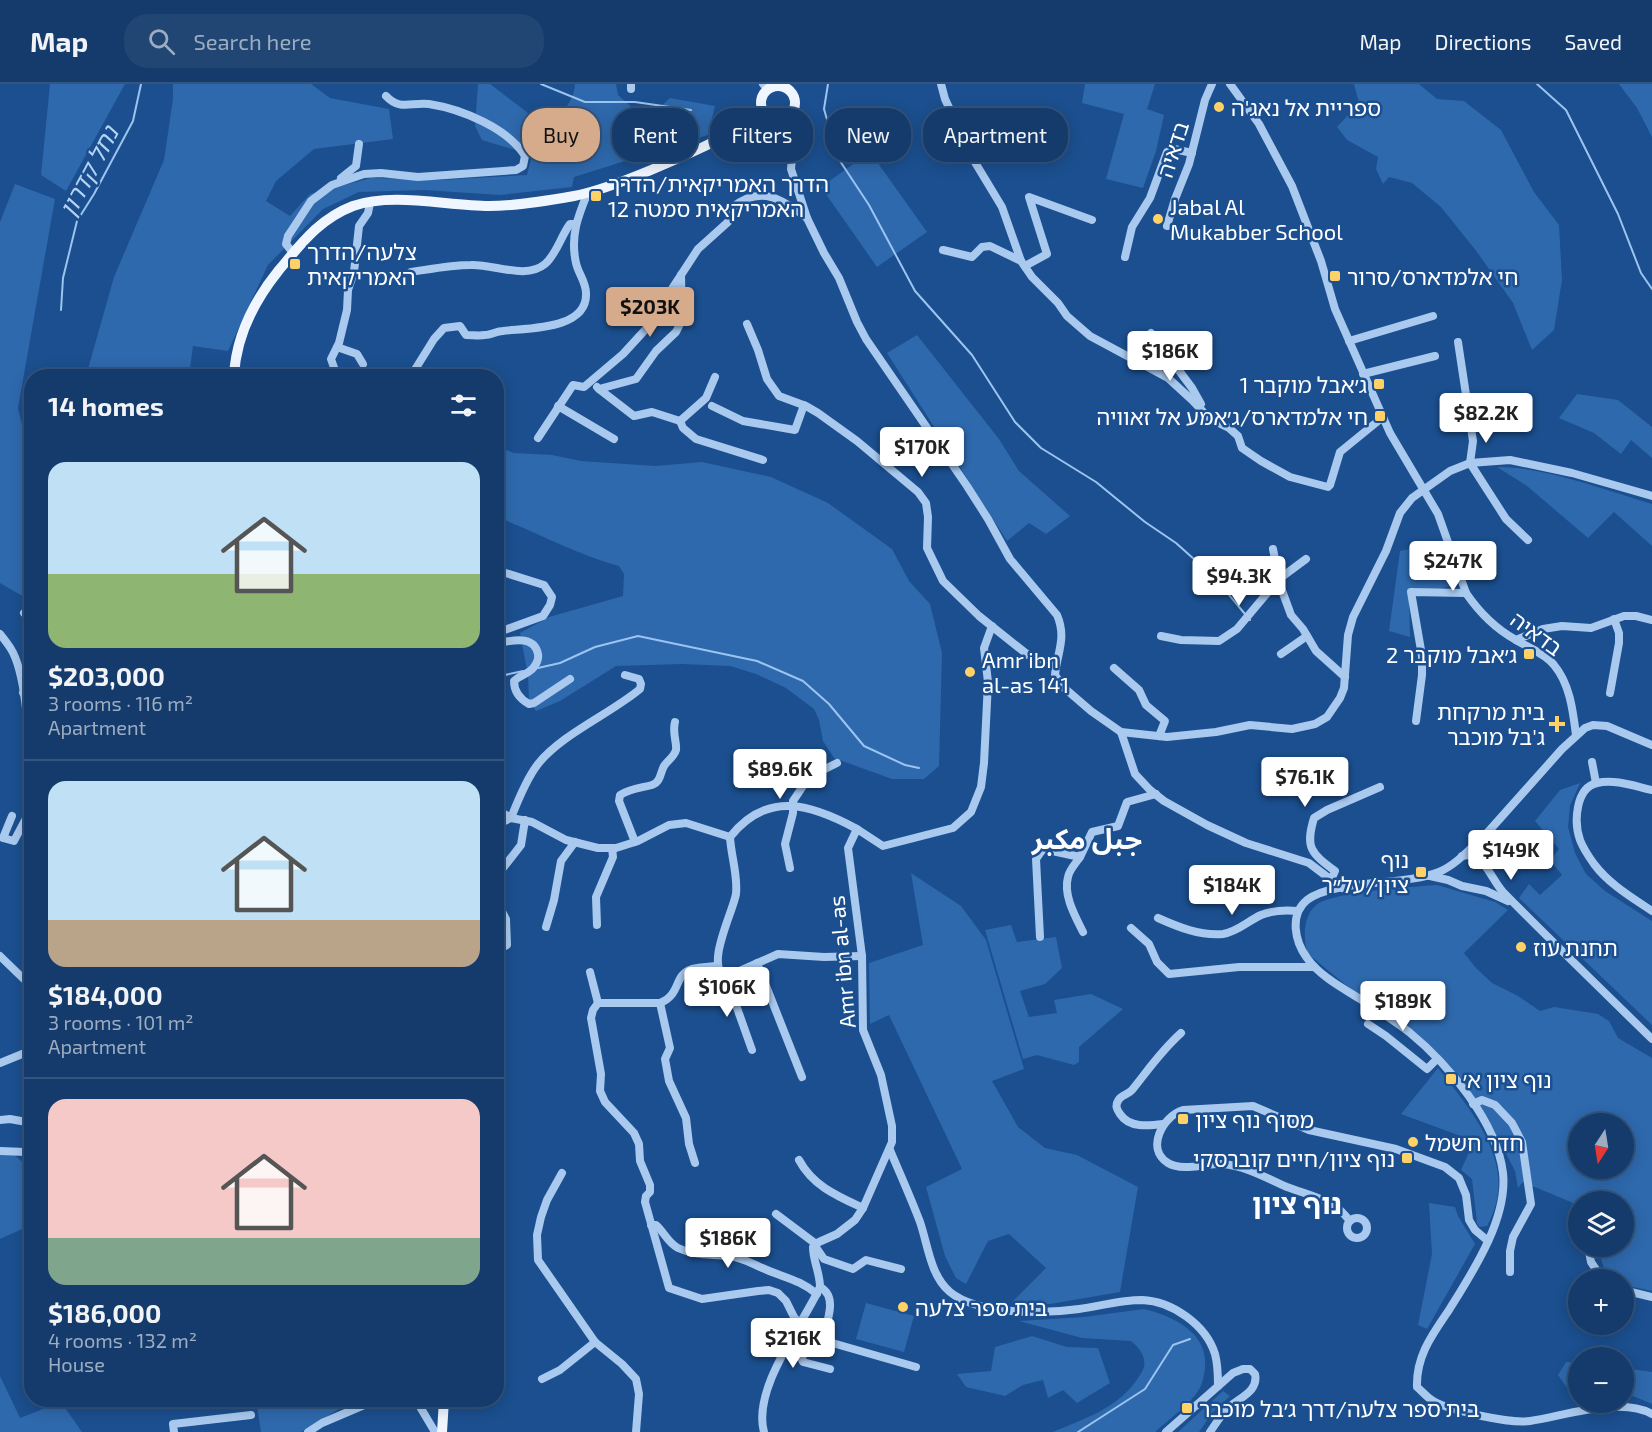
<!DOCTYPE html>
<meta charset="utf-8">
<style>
:root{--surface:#143b6b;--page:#214673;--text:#f1f3f6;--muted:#9dadc1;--line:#33557e;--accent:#d6ab8b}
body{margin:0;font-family:"Exo 2","Noto Sans Arabic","Noto Sans Hebrew",sans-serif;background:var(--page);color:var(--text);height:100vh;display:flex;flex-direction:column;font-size:22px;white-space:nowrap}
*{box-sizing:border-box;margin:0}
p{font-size:20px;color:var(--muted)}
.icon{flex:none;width:33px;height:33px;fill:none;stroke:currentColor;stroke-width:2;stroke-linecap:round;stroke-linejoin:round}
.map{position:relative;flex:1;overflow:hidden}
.details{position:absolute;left:24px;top:285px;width:480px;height:1038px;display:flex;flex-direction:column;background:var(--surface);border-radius:24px;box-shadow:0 3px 15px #0003,0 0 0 2px var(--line)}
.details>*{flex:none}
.hud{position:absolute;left:522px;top:24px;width:570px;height:54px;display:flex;gap:12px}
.needle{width:39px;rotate:192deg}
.tools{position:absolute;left:1568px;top:1029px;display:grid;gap:12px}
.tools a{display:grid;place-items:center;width:66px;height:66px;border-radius:50%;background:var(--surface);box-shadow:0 3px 15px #0003,0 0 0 2px var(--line);font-size:30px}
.price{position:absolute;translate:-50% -51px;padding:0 14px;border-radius:6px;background:#fff;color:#222;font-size:20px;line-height:39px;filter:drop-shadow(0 2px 3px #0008)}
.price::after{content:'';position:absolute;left:50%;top:36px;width:18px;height:14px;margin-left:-9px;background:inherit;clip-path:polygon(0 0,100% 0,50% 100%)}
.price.on{background:var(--accent);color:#111}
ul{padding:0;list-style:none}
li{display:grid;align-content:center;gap:12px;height:318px;padding:0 24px}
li+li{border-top:2px solid var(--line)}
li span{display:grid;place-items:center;height:186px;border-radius:18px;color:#555}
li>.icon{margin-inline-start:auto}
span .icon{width:108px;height:108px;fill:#fffc;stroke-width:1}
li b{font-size:26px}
h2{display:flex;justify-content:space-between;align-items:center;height:72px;padding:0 24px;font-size:26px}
.pill{padding:0 21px;border-radius:24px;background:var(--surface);box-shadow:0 3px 15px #0003,0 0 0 2px var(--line);font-size:21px;line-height:54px}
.pill.on{background:var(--accent);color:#111}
header{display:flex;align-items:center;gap:36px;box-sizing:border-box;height:84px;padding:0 30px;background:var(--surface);border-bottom:2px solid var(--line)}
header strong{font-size:28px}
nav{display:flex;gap:33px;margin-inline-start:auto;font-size:21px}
.search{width:420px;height:54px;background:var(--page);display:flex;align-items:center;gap:15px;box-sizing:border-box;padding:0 21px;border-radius:24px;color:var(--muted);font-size:22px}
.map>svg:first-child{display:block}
.green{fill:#2e69ad;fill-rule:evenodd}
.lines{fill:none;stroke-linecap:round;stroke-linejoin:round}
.stream{stroke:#9cc4f0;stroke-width:2}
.minor{stroke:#a9c9ee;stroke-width:8}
.major{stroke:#f0f6ff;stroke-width:10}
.poi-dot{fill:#ffd166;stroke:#1b4f8f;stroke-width:2}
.labels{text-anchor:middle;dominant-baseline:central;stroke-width:5;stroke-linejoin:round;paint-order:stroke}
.poi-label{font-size:22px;fill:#fff;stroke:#1b4f8f;text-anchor:start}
.street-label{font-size:22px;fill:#fff;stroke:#1b4f8f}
.water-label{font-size:24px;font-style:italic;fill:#b5d3f5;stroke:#1b4f8f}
.district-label{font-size:28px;font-weight:bold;fill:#fff;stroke:#1b4f8f}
</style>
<header>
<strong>Map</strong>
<div class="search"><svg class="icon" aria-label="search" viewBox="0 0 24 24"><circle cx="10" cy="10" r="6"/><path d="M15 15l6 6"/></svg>Search here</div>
<nav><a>Map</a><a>Directions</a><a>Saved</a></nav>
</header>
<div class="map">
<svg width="1652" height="1348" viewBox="0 0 1652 1348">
<rect width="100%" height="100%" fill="#1b4f8f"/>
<g class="green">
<path d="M50 0H125L66 107 41 91Z"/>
<path d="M173 0H311L330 14 389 25 393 55 314 65 276 97 266 117 290 132 310 110 371 94 441 96 527 91 532 71 482 56 475 42 478 0H490L548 44C560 30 574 19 575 0H616L618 11 646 36 670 14 715 22 708 51 574 93 572 103 500 111 424 106 359 108 323 125 268 181 228 267 193 262 189 292H86L114 193 164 76 173 15Z"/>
<path d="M1085 0H1155L1147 25 1164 31 1156 67 1143 104 1106 95 1124 30 1082 19Z"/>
<path d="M1354 0H1419L1437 15 1464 17 1501 46 1534 108 1559 141 1562 196 1554 246 1532 266 1513 219 1477 168 1441 123 1412 99 1389 93 1383 100 1376 85 1378 73 1347 56 1337 43 1359 19Z"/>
<path d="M1619 0H1652V53L1637 24Z"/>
<path d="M870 68 927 148 877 183 821 103Z"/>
<path d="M15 100 55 115 18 324 31 378V517L0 499V138Z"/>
<path d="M917 251 999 355 1019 387 1070 432 1046 450 1029 439 1007 457 887 269Z"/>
<path d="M1577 310 1618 316 1652 343V374L1631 356 1621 370 1594 349 1559 334Z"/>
<path d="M496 362 514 369 552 371 581 377 655 382 702 378 771 393 828 419 892 465 909 497 930 520 942 569 939 682 924 695H892L834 674 823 657 819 636 814 625 786 604 756 590 730 582 682 580 616 582 560 617 536 627 529 617 528 591 520 549 549 533 623 512 624 490 619 482C576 470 538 449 497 433Z"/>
<path d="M1497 383C1545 383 1605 406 1652 420V462L1614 428 1588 454 1527 402Z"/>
<path d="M1441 458 1456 501 1409 512 1410 553 1389 547 1400 467Z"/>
<path d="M1580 699 1570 722 1568 743 1575 769 1586 790 1605 807 1652 837V941L1519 814 1529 800 1540 811 1562 791 1550 776 1559 765 1535 737 1560 706Z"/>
<path d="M911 789 961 822 986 856 1024 985 992 997 1018 1043 1045 1064 1077 1071 1138 1103 1120 1208 1050 1220 1012 1218 1046 1184 1009 1150 988 1157 966 1200 956 1194 945 1172 926 1103 962 1085 889 931 870 940 869 879 923 861Z"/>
<path d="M1437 801 1495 818 1508 826 1464 869 1476 884 1492 899 1518 912 1540 927 1554 923 1598 930 1609 937 1618 954 1652 974V1207L1623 1201V1196C1621 1195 1614 1196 1613 1195 1604 1192 1600 1171 1599 1163L1623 1162V1118H1578V1121L1523 1098 1518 1104 1515 1087 1485 1029 1453 988 1308 870C1303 856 1303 833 1315 822 1331 807 1413 803 1437 801ZM1578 1040H1623V1084H1578Z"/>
<path d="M1011 841 1017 858 1056 853 1062 884 1045 900 1020 907 1029 933 1057 929 1054 916 1091 910 1123 925 1079 963V978L1074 981 1037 971 1023 975 985 846Z"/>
<path d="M1438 984C1473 1029 1521 1083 1487 1142L1479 1143 1477 1139 1472 1095 1461 1086 1474 1057 1401 1030Z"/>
<path d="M5 1063 32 1086 31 1141 0 1155V1066Z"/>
<path d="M1429 1119 1455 1123 1458 1132 1475 1160 1427 1245 1418 1241 1432 1170Z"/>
<path d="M866 1219 914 1232 904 1268 856 1255Z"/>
<path d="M1144 1225C1173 1232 1209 1249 1205 1284 1204 1294 1202 1302 1196 1310 1185 1324 1168 1336 1155 1348H1053C1083 1335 1116 1325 1136 1297 1140 1291 1146 1284 1144 1276 1143 1268 1137 1262 1131 1257L1082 1254 1019 1237 1084 1233Z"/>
<path d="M1032 1252 1067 1263 1098 1264 1110 1299 1077 1319 1063 1306 1048 1314 1043 1296 1023 1301 1005 1312 966 1303 957 1290 991 1287 995 1263Z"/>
<path d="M1566 1278 1578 1279V1314L1575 1315 1558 1291Z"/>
<path d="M1623 1284 1652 1288V1320L1633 1312 1623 1311Z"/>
<path d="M0 1292 20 1334 61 1318 82 1348H0Z"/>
<path d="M1223 1307 1230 1312 1212 1329 1199 1348H1178Z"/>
<path d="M242 1316H354L301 1348H261L257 1322 245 1323Z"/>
</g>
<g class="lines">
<g class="stream">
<path d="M541 0 585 18H635L691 26"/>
<path d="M828 0 824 25 838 74 869 121 915 207 972 271 1015 338 1041 364 1096 398 1145 438 1176 459 1214 493 1250 536"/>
<path d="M1537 0 1566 26 1618 130 1641 189 1652 205"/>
<path d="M61 226 63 194 77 137 94 110 133 37 141 0"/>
<path d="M538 584 560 579 595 563 638 552 757 577 803 597 829 620 864 662 905 681 919 684"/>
<path d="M496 593 523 587"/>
<path d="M1078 1348 1145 1305 1173 1261 1190 1255"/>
</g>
<g class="minor">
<path d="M631 0V5"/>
<path d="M763 0 768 6"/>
<path d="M941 0 945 15 973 75 1002 123 1021 177 1032 193 1058 219 1067 232 1090 252 1168 294 1192 316 1210 335 1229 344 1238 352 1242 364 1261 377 1290 393 1328 403 1330 401 1340 368 1383 333"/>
<path d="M1230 0 1259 40 1292 102 1321 177 1335 225 1390 349 1438 430 1466 509C1479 528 1496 545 1516 556 1528 564 1545 569 1554 581 1570 600 1573 627 1576 651"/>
<path d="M786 34 794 52 791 85 807 134 824 169 839 194 857 238 866 255 967 402 988 435 1010 475 1057 531C1067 554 1057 569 1055 591L1062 602 1091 627 1121 648 1135 690 1150 706 1164 717 1207 741 1246 759 1309 779 1342 804"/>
<path d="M341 94 356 82 359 60"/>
<path d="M1167 142 1175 115 1189 80 1205 16 1212 0"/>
<path d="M943 166 972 173 982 163 990 162 1021 177"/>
<path d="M293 169 286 160 288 152 311 117 332 101 364 90 381 89 418 93 516 86 523 82 525 72C508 44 461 25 429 20 411 18 400 27 386 12"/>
<path d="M1125 173 1132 143 1150 114 1167 68 1174 65 1192 69"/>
<path d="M1025 182 1047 170 1029 113 1092 136"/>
<path d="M411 188C431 185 451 181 471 181 494 180 526 196 545 180 556 171 561 152 570 140H575"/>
<path d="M747 240 758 266 767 295 779 312 806 322 818 329 857 357 918 408 926 419 928 433 927 464 943 497 979 532 1028 571 1056 580"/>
<path d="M1151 249 1192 304 1201 320"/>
<path d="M1349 257 1433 232"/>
<path d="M1458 258 1473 357 1470 379 1506 435 1528 456"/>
<path d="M337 263 357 270 363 280"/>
<path d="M1363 290 1435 272"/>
<path d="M337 292 331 275 339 259 347 226 348 206 354 188 359 142 368 129 370 119"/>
<path d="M411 292 434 255 444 244 460 242 466 251C473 251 479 252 485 251 491 251 497 247 503 247 527 244 588 246 586 209 586 198 578 189 576 179 570 152 578 132 588 108"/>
<path d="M597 303 599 305 636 295 656 267 676 248 682 236 681 191"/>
<path d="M599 305 634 332 652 328 680 337 683 344 696 355 763 376"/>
<path d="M558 322 614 355"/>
<path d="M712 322 743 337 795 346 804 321"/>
<path d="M680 337 706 314 715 293"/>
<path d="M538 354 573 301 584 303 623 270 645 246 698 165 728 138 733 123C761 101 782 115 807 134"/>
<path d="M1273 465 1280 501 1291 531 1303 545 1316 567 1345 593"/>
<path d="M496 486 544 501 552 513 550 521 543 532 496 549"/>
<path d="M24 529 32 535"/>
<path d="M0 550C4 555 8 560 11 565 29 594 29 676 32 712"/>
<path d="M1161 552 1181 556 1219 557 1237 545 1279 495 1306 475"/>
<path d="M1516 556 1543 545 1562 542 1591 544 1624 532H1636L1652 536"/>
<path d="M496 559C511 557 534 550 538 570 539 575 537 579 534 583 529 590 520 591 514 597 514 607 520 615 529 620L534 619 570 595"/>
<path d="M1281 570 1307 552"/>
<path d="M1114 584 1139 606 1146 621 1165 637 1159 652"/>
<path d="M23 609 32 605"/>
<path d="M1610 609 1619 559V549L1614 535"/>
<path d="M1416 637 1422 591V572L1411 508 1466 509"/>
<path d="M1121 648 1167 653 1216 648 1250 641 1292 645 1315 640 1327 633 1340 614 1344 604 1348 551 1353 533 1386 467 1400 429 1412 414 1450 387 1470 379 1510 376 1572 389 1652 412"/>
<path d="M1592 678 1596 699"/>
<path d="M1652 706C1634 702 1615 695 1597 699 1575 704 1574 739 1580 756 1583 764 1589 773 1594 780 1609 800 1631 813 1652 827"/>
<path d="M496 725 511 734 532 738 566 756 598 764H616L638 757 669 741 686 739 730 753"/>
<path d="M12 732 3 754 14 757 32 723"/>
<path d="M496 741 511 734C518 716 527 694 538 680 562 650 610 630 640 605L641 600 639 595 625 591"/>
<path d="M857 745C811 720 767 706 730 753 731 772 738 791 736 810 733 828 704 883 726 893L778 870 824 873 862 872"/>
<path d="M1488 748C1473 761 1458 780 1439 788 1405 802 1335 795 1307 816 1289 831 1295 858 1307 874 1321 894 1348 907 1368 920 1382 929 1396 938 1409 948 1448 980 1497 1038 1503 1089 1508 1135 1472 1189 1449 1226 1432 1251 1416 1272 1417 1303 1423 1308 1428 1315 1435 1318 1453 1327 1510 1340 1530 1337 1564 1332 1621 1312 1652 1330"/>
<path d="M635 758 619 717 620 711C631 704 641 704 652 701 661 698 660 689 664 682 668 676 674 673 676 666 677 658 672 649 675 638"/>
<path d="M1462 772C1483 766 1491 795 1503 808 1552 858 1602 906 1652 955"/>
<path d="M1080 773C1076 779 1069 786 1068 793 1063 811 1075 832 1083 848"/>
<path d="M1480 774 1478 766 1488 748 1562 665 1585 644 1593 641 1607 642 1652 661"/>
<path d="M790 784 785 760 793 729V717L805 699 821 687 837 679"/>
<path d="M1430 792 1448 796 1462 802 1486 807 1508 817"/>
<path d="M496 793 521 761 525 736"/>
<path d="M1331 796 1335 787C1311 769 1305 764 1314 734L1327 726 1380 703"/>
<path d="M496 816 506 835 507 861 496 867"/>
<path d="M1158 834C1178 843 1200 852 1223 850 1237 848 1248 837 1261 831 1273 826 1286 826 1298 827"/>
<path d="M597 841 596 813 613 773 612 764"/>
<path d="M546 843 554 816 561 777 575 758"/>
<path d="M1131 844 1149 860 1157 878 1169 890 1239 883H1314"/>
<path d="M1040 853 1036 775 1043 765 1080 773 1092 748 1118 742 1127 718 1156 710"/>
<path d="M0 872 32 903"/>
<path d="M757 879 802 993"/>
<path d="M590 888 598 919H660C682 910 673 891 692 885 700 883 709 883 717 882"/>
<path d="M726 893 752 966"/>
<path d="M598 919 593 926 591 934 601 990 600 1007 605 1018 634 1049 639 1060 640 1077 650 1101V1108L646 1112 645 1118 669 1204 702 1215 758 1207 769 1206 778 1209 786 1217 794 1233 805 1247V1261L802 1276 803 1278 830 1285"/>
<path d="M660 919 670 964 665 975 669 997 686 1034 689 1060 695 1079"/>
<path d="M1368 940 1386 952 1427 985 1437 975"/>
<path d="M0 979 32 966"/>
<path d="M1473 1020 1482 1016 1495 1021 1512 1039 1522 1058 1531 1120 1513 1153 1510 1167V1188"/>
<path d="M0 1036 10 1035 32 1039"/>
<path d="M1163 1040C1148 1042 1129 1044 1120 1030 1117 1026 1115 1021 1118 1017 1120 1011 1128 1011 1132 1006 1149 985 1160 968 1181 949"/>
<path d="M890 1066C900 1090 911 1114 920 1138 928 1161 930 1191 950 1208 978 1231 1044 1230 1079 1225 1100 1222 1121 1216 1142 1216 1172 1217 1206 1241 1215 1270 1218 1281 1218 1291 1218 1302"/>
<path d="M0 1067 26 1068 32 1062"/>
<path d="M799 1076C813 1102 837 1112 863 1124"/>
<path d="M562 1089 547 1116 541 1133 537 1151 538 1176 595 1258 622 1280 636 1295 639 1310 636 1348"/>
<path d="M776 1130 816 1160"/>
<circle cx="1357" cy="1144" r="10"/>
<path d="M1350 1137C1345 1131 1340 1125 1334 1121 1319 1113 1303 1109 1287 1103 1266 1094 1246 1082 1223 1080 1206 1079 1183 1088 1168 1079 1145 1065 1163 1032 1183 1026L1253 1022 1309 1046 1396 1065 1445 1083 1459 1094 1466 1111 1469 1136 1475 1146 1488 1157"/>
<path d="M651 1141H656C664 1148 668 1159 678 1164 695 1172 711 1170 728 1172 743 1173 754 1181 767 1186 786 1194 800 1196 817 1210"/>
<path d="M815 1162 824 1175 853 1185 866 1176 901 1185"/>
<path d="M1588 1162 1591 1178 1603 1196"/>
<path d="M820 1203C839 1213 826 1240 822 1256L916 1283"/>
<path d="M1623 1206 1652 1213"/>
<path d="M542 1295 560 1286 595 1258"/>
<path d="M416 1316 435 1348"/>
<path d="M174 1348 173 1340 251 1331"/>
<path d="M308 1348 322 1339 376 1316"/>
<path d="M764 1348C752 1305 802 1242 820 1203 820 1189 813 1177 813 1163L819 1158 837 1150 855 1136 863 1124 892 1058V1042L881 991 863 946 862 872 848 764 857 745 883 762 953 744 971 728 981 703 984 679 988 598 984 564 992 542"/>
<path d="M1166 1348 1233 1289 1243 1285H1250L1255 1290C1259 1308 1238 1314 1227 1325 1221 1332 1215 1340 1210 1348"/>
</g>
<g class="major">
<circle cx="778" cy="19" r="17"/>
<path d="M234 292C236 252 254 217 279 186 301 160 319 135 353 122 393 108 447 122 489 122 517 122 546 117 574 112 600 107 627 96 651 86 691 69 728 53 764 29"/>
<path d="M442 1348 444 1316"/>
</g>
</g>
<g class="poi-dot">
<circle cx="1219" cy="23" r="6"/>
<rect x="590" y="106" width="12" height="12" rx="3"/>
<circle cx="1158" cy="135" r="6"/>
<rect x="289" y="174" width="12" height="12" rx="3"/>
<rect x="1329" y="186" width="12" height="12" rx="3"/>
<rect x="1373" y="294" width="12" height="12" rx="3"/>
<rect x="1374" y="326" width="12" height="12" rx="3"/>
<rect x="1523" y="564" width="12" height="12" rx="3"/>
<circle cx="970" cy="588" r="6"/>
<path d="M1554 631h6v6h6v6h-6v6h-6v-6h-6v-6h6z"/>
<rect x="1415" y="782" width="12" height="12" rx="3"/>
<circle cx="1521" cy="863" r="6"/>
<rect x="1445" y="989" width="12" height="12" rx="3"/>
<rect x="1177" y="1029" width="12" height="12" rx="3"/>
<circle cx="1413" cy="1058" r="6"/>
<rect x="1401" y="1068" width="12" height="12" rx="3"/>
<circle cx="903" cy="1223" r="6"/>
<rect x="1181" y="1318" width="12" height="12" rx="3"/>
</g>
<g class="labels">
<g class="poi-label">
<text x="1231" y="23">ספריית אל נאג'ה</text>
<text x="608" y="99">הדרך האמריקאית/הדרך<tspan x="608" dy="25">האמריקאית סמטה 12</tspan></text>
<text x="1170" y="122">Jabal Al<tspan x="1170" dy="25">Mukabber School</tspan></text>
<text x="307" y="167">צלעה/הדרך<tspan x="307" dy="25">האמריקאית</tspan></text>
<text x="1347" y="192">חי אלמדארס/סרור</text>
<text x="1367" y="300" text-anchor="end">ג׳אבל מוקבר 1</text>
<text x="1368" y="332" text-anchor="end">חי אלמדארס/ג׳אמע אל זאוויה</text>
<text x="1517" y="570" text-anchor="end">ג׳אבל מוקבר 2</text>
<text x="982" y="575">Amr ibn<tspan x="982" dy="25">al-as 141</tspan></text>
<text x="1545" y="627" text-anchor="end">בית מרקחת<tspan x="1545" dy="25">ג'בל מוכבר</tspan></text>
<text x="1409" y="775" text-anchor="end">נוף<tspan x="1409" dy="25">ציון/על״ר</tspan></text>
<text x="1533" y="863">תחנת עוז</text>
<text x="1463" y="995">נוף ציון א׳</text>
<text x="1195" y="1035">מסוף נוף ציון</text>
<text x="1425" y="1058">חדר חשמל</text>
<text x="1395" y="1074" text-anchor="end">נוף ציון/חיים קוברסקי</text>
<text x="915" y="1223">בית ספר צלעה</text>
<text x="1199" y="1324">בית ספר צלעה/דרך ג׳בל מוכבר</text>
</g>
<g class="street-label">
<text transform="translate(1172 65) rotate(-72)">בדאיה</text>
<text transform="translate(1537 549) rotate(36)">בדאיה</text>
<text transform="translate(841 878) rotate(-95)">Amr ibn al-as</text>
</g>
<g class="water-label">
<text transform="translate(88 87) rotate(-62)">נחל קדרון</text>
</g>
<g class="district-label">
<text x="1087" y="754">جبل مكبر</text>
<text x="1297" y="1119">נוף ציון</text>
</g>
</g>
</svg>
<div class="tools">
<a><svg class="needle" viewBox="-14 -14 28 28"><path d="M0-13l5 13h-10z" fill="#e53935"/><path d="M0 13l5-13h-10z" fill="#9dadc1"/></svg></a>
<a><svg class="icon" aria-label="layers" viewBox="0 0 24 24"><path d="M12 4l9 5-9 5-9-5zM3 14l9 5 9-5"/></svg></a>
<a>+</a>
<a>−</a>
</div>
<b class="price on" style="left:650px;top:254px">$203K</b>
<b class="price" style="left:1170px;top:298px">$186K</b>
<b class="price" style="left:1486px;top:360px">$82.2K</b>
<b class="price" style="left:922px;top:394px">$170K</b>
<b class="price" style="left:1453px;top:508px">$247K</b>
<b class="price" style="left:1239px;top:523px">$94.3K</b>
<b class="price" style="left:780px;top:716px">$89.6K</b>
<b class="price" style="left:1305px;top:724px">$76.1K</b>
<b class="price" style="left:1511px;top:797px">$149K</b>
<b class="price" style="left:1232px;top:832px">$184K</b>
<b class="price" style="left:727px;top:934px">$106K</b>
<b class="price" style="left:1403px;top:948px">$189K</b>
<b class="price" style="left:728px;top:1185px">$186K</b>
<b class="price" style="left:793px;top:1285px">$216K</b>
<div class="hud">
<a class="pill on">Buy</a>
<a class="pill">Rent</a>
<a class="pill">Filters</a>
<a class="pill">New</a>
<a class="pill">Apartment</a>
</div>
<section class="details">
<h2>14 homes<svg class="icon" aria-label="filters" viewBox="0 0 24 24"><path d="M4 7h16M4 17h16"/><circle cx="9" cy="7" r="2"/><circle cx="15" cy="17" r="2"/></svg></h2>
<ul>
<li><span style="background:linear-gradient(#bfe0f5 60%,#8fb573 0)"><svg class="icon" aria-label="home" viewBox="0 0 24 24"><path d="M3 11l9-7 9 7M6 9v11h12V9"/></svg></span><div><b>$203,000</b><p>3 rooms · 116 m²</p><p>Apartment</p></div></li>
<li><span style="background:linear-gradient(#bfe0f5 75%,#b9a48a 0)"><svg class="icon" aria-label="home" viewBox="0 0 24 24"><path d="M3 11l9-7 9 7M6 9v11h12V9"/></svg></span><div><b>$184,000</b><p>3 rooms · 101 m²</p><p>Apartment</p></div></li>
<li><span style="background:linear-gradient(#f6c9c9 75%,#7fa58c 0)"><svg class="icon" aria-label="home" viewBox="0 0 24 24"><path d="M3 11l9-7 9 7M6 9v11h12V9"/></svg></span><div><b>$186,000</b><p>4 rooms · 132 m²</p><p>House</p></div></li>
</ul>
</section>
</div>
